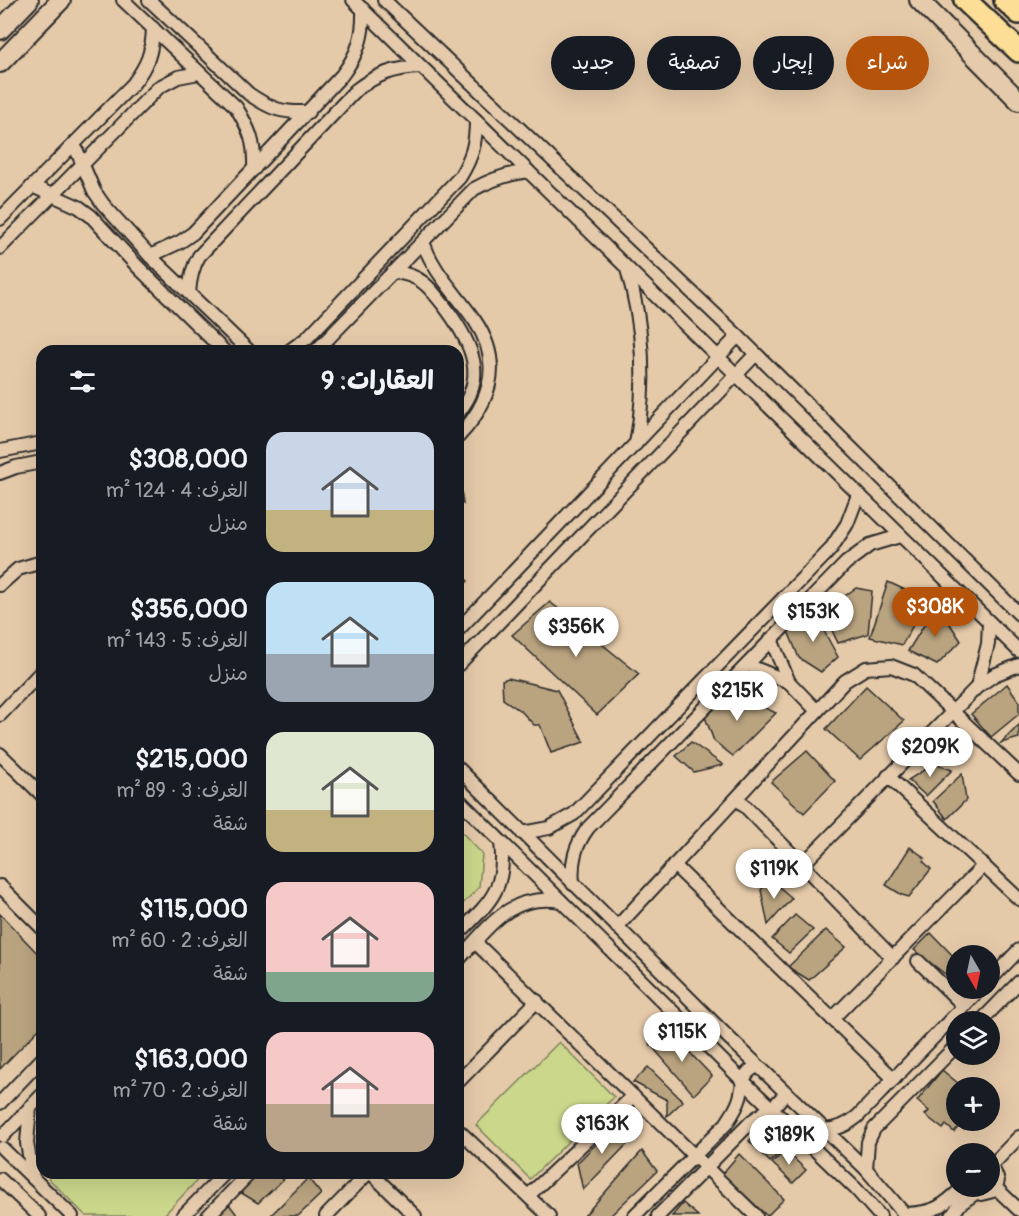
<!DOCTYPE html>
<html lang="ar">
<meta charset="utf-8">
<style>
:root{--surface:#171b24;--page:#20242c;--text:#f1f3f6;--muted:#9ea1a6;--accent:#b45309}
body{margin:0;font-family:Pangolin,"Playpen Sans Arabic",sans-serif;background:var(--page);color:var(--text);direction:rtl;height:100vh;display:flex;flex-direction:column;font-size:22px;white-space:nowrap}
*{box-sizing:border-box;margin:0}
p{font-size:20px;color:var(--muted)}
.icon{flex:none;width:33px;height:33px;fill:none;stroke:currentColor;stroke-width:2;stroke-linecap:round;stroke-linejoin:round}
.map{position:relative;flex:1;overflow:hidden;direction:ltr}
.details{position:absolute;left:36px;top:345px;width:428px;height:834px;display:flex;flex-direction:column;background:var(--surface);border-radius:18px;box-shadow:0 6px 24px #0002;direction:rtl}
.details>*{flex:none}
.banner{position:absolute;left:482px;top:36px;width:447px;height:54px;direction:rtl;display:flex;gap:12px}
.needle{width:39px;rotate:171deg}
.buttons{position:absolute;left:946px;top:945px;display:grid;gap:12px}
.buttons a{display:grid;place-items:center;width:54px;height:54px;border-radius:50%;background:var(--surface);box-shadow:0 6px 24px #0002;font-size:30px}
.price{position:absolute;translate:-50% -51px;padding:0 14px;border-radius:21px;background:#fff;color:#222;font-size:20px;line-height:39px;filter:drop-shadow(0 2px 3px #0008)}
.price::after{content:'';position:absolute;left:50%;top:36px;width:18px;height:14px;margin-left:-9px;background:inherit;clip-path:polygon(0 0,100% 0,50% 100%)}
.price.current{background:var(--accent);color:#fff}
ul{padding:0;list-style:none}
li{display:flex;align-items:center;gap:18px;height:150px;padding:0 30px}
li span{display:grid;place-items:center;flex:none;width:168px;height:120px;border-radius:18px;color:#555}
li>.icon{margin-inline-start:auto}
span .icon{width:72px;height:72px;fill:#fffc;stroke-width:1}
li b{font-size:26px}
h2{display:flex;justify-content:space-between;align-items:center;height:72px;padding:0 30px;font-size:26px}
.tag{padding:0 21px;border-radius:27px;background:var(--surface);box-shadow:0 6px 24px #0002;font-size:21px;line-height:54px}
.tag.current{background:var(--accent);color:#fff}
.map>svg:first-child{display:block}
.green{fill:#cbd88b;stroke:#7b825b;stroke-width:1.5}
.building{fill:#baa480;stroke:#2b2b2b;stroke-width:1.5}
.lines{fill:none;stroke-linecap:round;stroke-linejoin:round}
.minor-casing{stroke:#2b2b2b;stroke-width:16}
.secondary-casing{stroke:#2b2b2b;stroke-width:22}
.trunk-casing{stroke:#2b2b2b;stroke-width:26}
.minor{stroke:#e5caac;stroke-width:12}
.secondary{stroke:#e5caac;stroke-width:18}
.trunk{stroke:#fcde96;stroke-width:21}
</style>
<div class="map">
<svg width="1019" height="1216" viewBox="0 0 1019 1216">
<rect width="100%" height="100%" fill="#e5caa9"/>
<filter id="ink" filterUnits="userSpaceOnUse"><feTurbulence type="fractalNoise" baseFrequency=".0167" numOctaves="2"/><feDisplacementMap in="SourceGraphic" scale="12" xChannelSelector="R" yChannelSelector="G"/><feConvolveMatrix kernelMatrix="1 2 1 2 8 2 1 2 1" color-interpolation-filters="sRGB"/></filter>
<g filter="url(#ink)">
<g class="green">
<path d="M458 828 482 854 479 887 458 909Z"/>
<path d="M559 1042 614 1097 530 1179 476 1125Z"/>
<path d="M48 1173H204L163 1216H86L49 1179Z"/>
</g>
<g class="building">
<path d="M458 465 463 504 458 499Z"/>
<path d="M458 572 468 581 458 591Z"/>
<path d="M888 582 927 600 902 645 870 637Z"/>
<path d="M856 588 872 591 868 634 838 643 823 611Z"/>
<path d="M550 602 639 674 597 715 512 635Z"/>
<path d="M937 604 961 641 937 665 908 651Z"/>
<path d="M813 611 838 657 821 672 799 658 788 631Z"/>
<path d="M508 678 557 690 584 742 551 753 540 725H534L522 712 503 699 502 680Z"/>
<path d="M1007 684 1019 701V714L991 737 971 714Z"/>
<path d="M866 686 904 721 860 760 826 729Z"/>
<path d="M733 693 776 713 733 756 714 741 705 717Z"/>
<path d="M1019 725V738L1001 743Z"/>
<path d="M691 742 723 765 694 772 676 756Z"/>
<path d="M807 751 835 781 804 813 771 782Z"/>
<path d="M935 763 952 770 926 796 908 780Z"/>
<path d="M962 774 966 800 947 819 933 801Z"/>
<path d="M910 847 925 858 923 861 931 869 909 897 902 895 886 885Z"/>
<path d="M770 879 792 898 768 925 761 890Z"/>
<path d="M0 914 42 958V1026L0 1069Z"/>
<path d="M795 915 813 930 789 953 772 939Z"/>
<path d="M826 930 846 947 809 980 788 967Z"/>
<path d="M931 933 957 960V976L949 977 914 950Z"/>
<path d="M674 1036 712 1076 694 1095 649 1043Z"/>
<path d="M648 1067 683 1101 667 1116V1100L633 1082Z"/>
<path d="M942 1070 964 1088H957V1120H971L964 1129 961 1124 954 1132 946 1125 943 1129 925 1115 929 1111 917 1101Z"/>
<path d="M614 1126 632 1139 583 1190 577 1163Z"/>
<path d="M762 1128 784 1148 770 1162 749 1141Z"/>
<path d="M785 1150 806 1170 793 1183 772 1163Z"/>
<path d="M642 1151 657 1171 610 1216H584Z"/>
<path d="M739 1154 784 1199 767 1216 722 1174Z"/>
<path d="M258 1173H290L258 1203 240 1192Z"/>
<path d="M308 1178 321 1194 298 1216H270Z"/>
<path d="M228 1203 238 1216H216Z"/>
<path d="M683 1203 698 1216H672Z"/>
</g>
<g class="lines">
<defs>
<g id="minor">
<path d="M123 0 236 107C250 130 255 142 254 169"/>
<path d="M149 0 249 94C271 109 281 113 308 112"/>
<path d="M353 0 1019 651"/>
<path d="M384 0 738 336 1019 614"/>
<path d="M74 144 94 191 103 204 150 256 249 351"/>
<path d="M32 186 79 207 91 216 138 267 224 351"/>
<path d="M0 219 133 84C148 64 152 53 153 28"/>
<path d="M423 242C434 274 457 294 475 321 504 364 490 403 458 437"/>
<path d="M0 248 159 87 178 77 199 73"/>
<path d="M150 256 180 242 193 233 342 75C358 54 364 36 363 9"/>
<path d="M627 269C644 327 647 384 636 444"/>
<path d="M394 272C423 275 431 289 448 311 472 344 488 378 458 413"/>
<path d="M189 293C190 279 192 268 199 256L356 90C377 74 395 68 421 67"/>
<path d="M289 351 307 338 460 177C472 157 476 144 476 120"/>
<path d="M316 351 474 189C492 179 508 174 528 171"/>
<path d="M0 451 42 443"/>
<path d="M0 473 16 467 42 462"/>
<path d="M0 585 18 569 42 562"/>
<path d="M458 630 738 336"/>
<path d="M771 639 789 682 817 711"/>
<path d="M458 665 756 354"/>
<path d="M747 665 789 682"/>
<path d="M977 687 988 644 989 622"/>
<path d="M0 715 42 671"/>
<path d="M0 754 42 795"/>
<path d="M458 768 729 1038 866 1169 906 1216"/>
<path d="M888 776 1019 899"/>
<path d="M737 798 893 958"/>
<path d="M458 799 742 1080 856 1189 880 1216"/>
<path d="M522 833 549 828 574 814 830 550 847 524 858 495"/>
<path d="M674 865 894 1079"/>
<path d="M802 865 977 687 994 675 1019 665"/>
<path d="M573 884C571 861 575 846 588 828L846 563 870 545 900 536"/>
<path d="M0 886 42 928"/>
<path d="M617 927 845 681 866 668 891 666 914 675 1019 774"/>
<path d="M458 934C488 904 507 890 501 843"/>
<path d="M475 942 756 1216"/>
<path d="M458 960C490 926 510 893 561 901"/>
<path d="M918 961 964 1006"/>
<path d="M990 980 1019 950"/>
<path d="M832 1019 984 865"/>
<path d="M980 1022 1019 982"/>
<path d="M458 1082 537 1001"/>
<path d="M0 1103 42 1059"/>
<path d="M30 1107 27 1143 33 1178"/>
<path d="M458 1130 549 1216"/>
<path d="M824 1130C838 1129 847 1125 858 1116L981 988"/>
<path d="M3 1136 42 1095"/>
<path d="M2 1148 72 1216"/>
<path d="M990 1167 1019 1137"/>
<path d="M866 1169 868 1142 874 1129 957 1045"/>
<path d="M371 1173 415 1216"/>
<path d="M0 1179 39 1216"/>
<path d="M972 1186 981 1194 993 1191 998 1181 995 1173 990 1169"/>
<path d="M996 1188 1019 1210"/>
<path d="M528 1196 633 1096"/>
<path d="M905 1214C934 1213 943 1207 964 1186"/>
<path d="M183 1216 225 1173"/>
<path d="M208 1216 250 1173"/>
<path d="M326 1216 368 1173"/>
<path d="M634 1216 726 1124C732 1115 737 1108 740 1098 744 1083 741 1073 758 1066"/>
<path d="M658 1216 752 1121 776 1104 786 1093"/>
<path d="M952 1216 960 1204 977 1192"/>
</g>
<g id="secondary">
<path d="M919 0 1019 101"/>
<path d="M0 30 29 0"/>
<path d="M0 63 61 0"/>
</g>
<g id="trunk">
<path d="M965 0 1019 51"/>
<path d="M1005 0 1019 13"/>
</g>
</defs>
<use href="#minor" class="minor-casing"/>
<use href="#secondary" class="secondary-casing"/>
<use href="#trunk" class="trunk-casing"/>
<use href="#minor" class="minor"/>
<use href="#secondary" class="secondary"/>
<use href="#trunk" class="trunk"/>
</g>
</g>
</svg>
<div class="buttons">
<a><svg class="needle" viewBox="-14 -14 28 28"><path d="M0-13l5 13h-10z" fill="#e53935"/><path d="M0 13l5-13h-10z" fill="#9ea1a6"/></svg></a>
<a><svg class="icon" aria-label="layers" viewBox="0 0 24 24"><path d="M12 4l9 5-9 5-9-5zM3 14l9 5 9-5"/></svg></a>
<a>+</a>
<a>−</a>
</div>
<b class="price current" style="left:935px;top:638px">$308K</b>
<b class="price" style="left:813px;top:643px">$153K</b>
<b class="price" style="left:576px;top:658px">$356K</b>
<b class="price" style="left:737px;top:722px">$215K</b>
<b class="price" style="left:930px;top:778px">$209K</b>
<b class="price" style="left:774px;top:900px">$119K</b>
<b class="price" style="left:682px;top:1063px">$115K</b>
<b class="price" style="left:602px;top:1155px">$163K</b>
<b class="price" style="left:789px;top:1166px">$189K</b>
<div class="banner">
<a class="tag current">شراء</a>
<a class="tag">إيجار</a>
<a class="tag">تصفية</a>
<a class="tag">جديد</a>
</div>
<section class="details">
<h2>العقارات: 9<svg class="icon" aria-label="filters" viewBox="0 0 24 24"><path d="M4 7h16M4 17h16"/><circle cx="9" cy="7" r="2"/><circle cx="15" cy="17" r="2"/></svg></h2>
<ul>
<li><span style="background:linear-gradient(#c9d6e8 65%,#c2b280 0)"><svg class="icon" aria-label="home" viewBox="0 0 24 24"><path d="M3 11l9-7 9 7M6 9v11h12V9"/></svg></span><div><b>$308,000</b><p>الغرف: 4 · 124 m²</p><p>منزل</p></div></li>
<li><span style="background:linear-gradient(#bfe0f5 60%,#9aa5b1 0)"><svg class="icon" aria-label="home" viewBox="0 0 24 24"><path d="M3 11l9-7 9 7M6 9v11h12V9"/></svg></span><div><b>$356,000</b><p>الغرف: 5 · 143 m²</p><p>منزل</p></div></li>
<li><span style="background:linear-gradient(#dfe7d0 65%,#c2b280 0)"><svg class="icon" aria-label="home" viewBox="0 0 24 24"><path d="M3 11l9-7 9 7M6 9v11h12V9"/></svg></span><div><b>$215,000</b><p>الغرف: 3 · 89 m²</p><p>شقة</p></div></li>
<li><span style="background:linear-gradient(#f6c9c9 75%,#7fa58c 0)"><svg class="icon" aria-label="home" viewBox="0 0 24 24"><path d="M3 11l9-7 9 7M6 9v11h12V9"/></svg></span><div><b>$115,000</b><p>الغرف: 2 · 60 m²</p><p>شقة</p></div></li>
<li><span style="background:linear-gradient(#f6c9c9 60%,#b9a48a 0)"><svg class="icon" aria-label="home" viewBox="0 0 24 24"><path d="M3 11l9-7 9 7M6 9v11h12V9"/></svg></span><div><b>$163,000</b><p>الغرف: 2 · 70 m²</p><p>شقة</p></div></li>
</ul>
</section>
</div>
